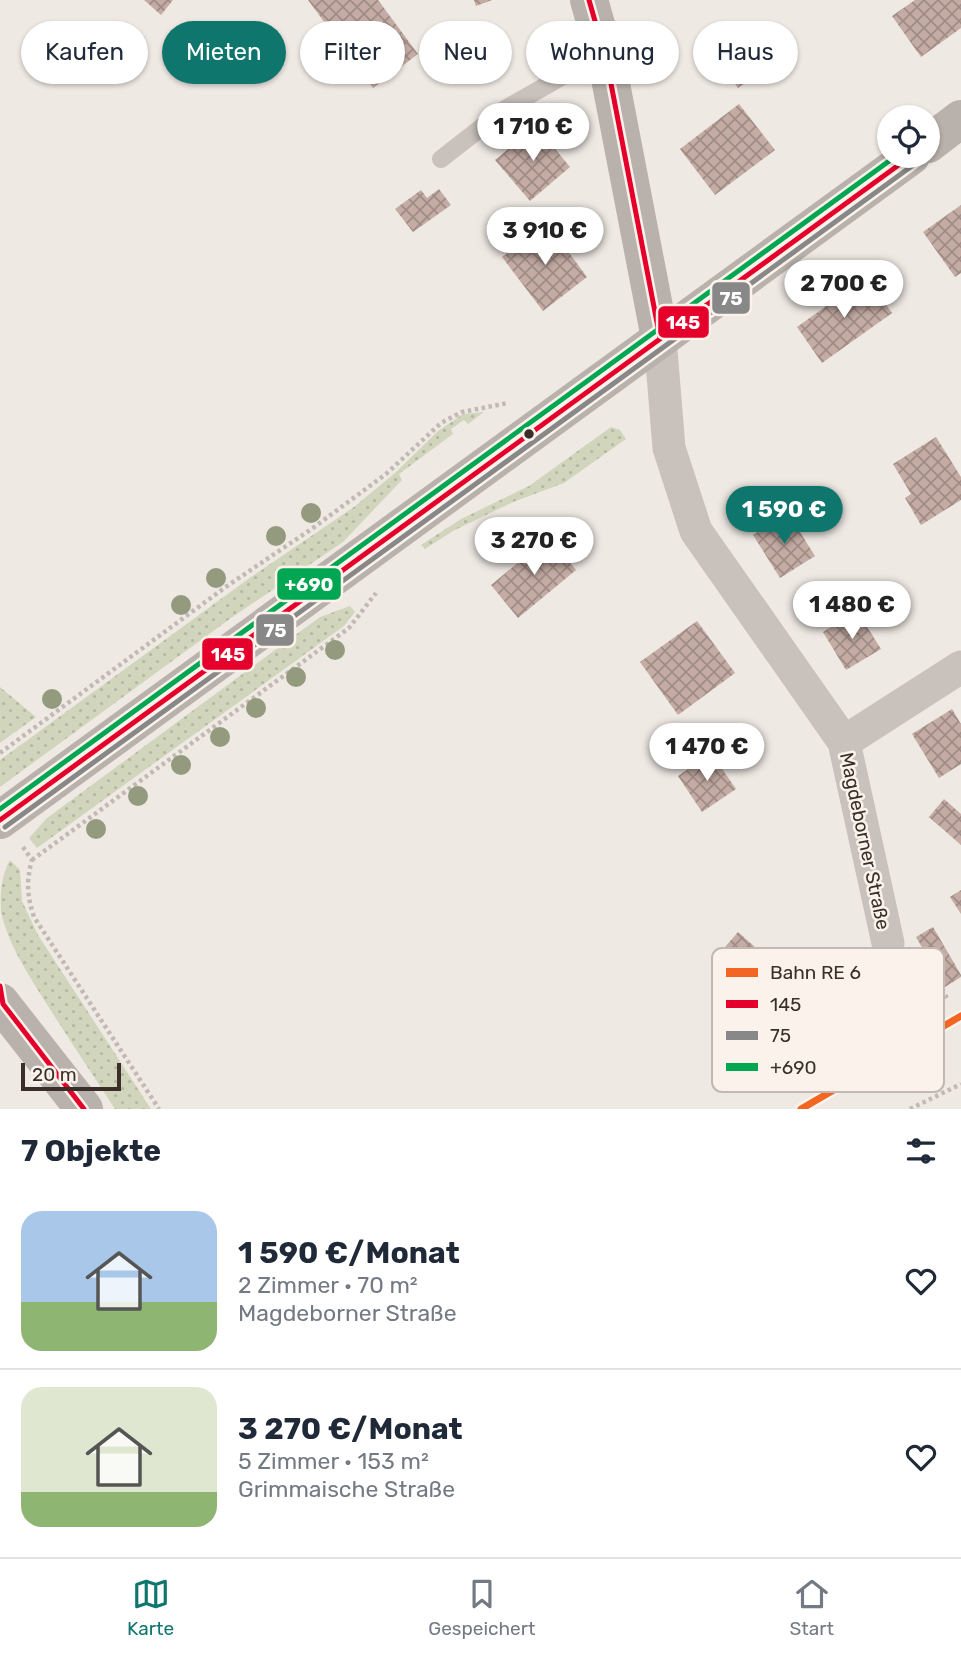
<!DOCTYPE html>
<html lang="de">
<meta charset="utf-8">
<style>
:root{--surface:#fff;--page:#f6f6f7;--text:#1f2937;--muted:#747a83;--line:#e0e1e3;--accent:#0f766e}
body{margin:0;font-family:Rubik,sans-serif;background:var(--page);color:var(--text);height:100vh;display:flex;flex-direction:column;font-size:26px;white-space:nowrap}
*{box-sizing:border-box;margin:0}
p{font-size:23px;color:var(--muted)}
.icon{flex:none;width:38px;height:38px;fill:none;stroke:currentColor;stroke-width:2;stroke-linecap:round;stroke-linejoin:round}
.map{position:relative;height:1109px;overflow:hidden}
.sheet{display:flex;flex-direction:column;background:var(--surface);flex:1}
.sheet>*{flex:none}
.top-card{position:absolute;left:21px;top:21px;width:920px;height:63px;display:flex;gap:14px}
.tools{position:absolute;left:877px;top:105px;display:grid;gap:14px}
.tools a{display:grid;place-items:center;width:63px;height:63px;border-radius:50%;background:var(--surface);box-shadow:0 2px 5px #0004;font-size:35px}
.scale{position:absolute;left:21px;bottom:18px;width:100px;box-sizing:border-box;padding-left:7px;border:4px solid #3a2e29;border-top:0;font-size:19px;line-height:24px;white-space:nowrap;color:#3a2e29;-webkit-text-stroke:5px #fbf3eb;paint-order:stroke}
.price{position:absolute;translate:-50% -60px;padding:0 16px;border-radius:24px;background:#fff;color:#222;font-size:23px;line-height:46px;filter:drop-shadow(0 2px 4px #0008)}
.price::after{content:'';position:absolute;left:50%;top:42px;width:21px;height:16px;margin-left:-10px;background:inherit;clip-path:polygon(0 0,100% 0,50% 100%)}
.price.current{background:var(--accent);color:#fff}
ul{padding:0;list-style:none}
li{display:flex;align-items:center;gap:21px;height:175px;padding:0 21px}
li+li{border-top:2px solid var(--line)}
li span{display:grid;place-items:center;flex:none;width:196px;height:140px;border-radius:21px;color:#555}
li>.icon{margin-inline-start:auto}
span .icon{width:84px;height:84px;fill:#fffc;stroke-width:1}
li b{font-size:30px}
h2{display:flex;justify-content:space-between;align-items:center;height:84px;padding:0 21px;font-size:30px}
.chip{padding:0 24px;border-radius:32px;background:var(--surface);box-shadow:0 2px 5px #0004;font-size:24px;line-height:63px}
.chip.current{background:var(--accent);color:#fff}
.dock{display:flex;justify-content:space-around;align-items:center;height:98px;border-top:2px solid var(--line);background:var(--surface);font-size:19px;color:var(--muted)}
.dock a{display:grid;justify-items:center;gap:4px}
.dock .current{color:var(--accent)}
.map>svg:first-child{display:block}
.green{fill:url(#green-dots)}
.building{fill:url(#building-cross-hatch)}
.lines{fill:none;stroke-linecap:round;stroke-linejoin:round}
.path{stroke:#c1bab4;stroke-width:4.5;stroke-dasharray:3.5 3.5;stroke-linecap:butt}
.lane{stroke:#c9c1bb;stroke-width:18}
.street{stroke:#c9c1bb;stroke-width:33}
.secondary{stroke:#b9b1ac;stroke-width:38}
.bus-1-casing{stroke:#fbf3eb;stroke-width:10}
.bus-2-casing{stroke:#fbf3eb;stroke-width:10}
.bus-3-casing{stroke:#fbf3eb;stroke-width:10}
.bus-1{stroke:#e4002b;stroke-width:5}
.bus-2{stroke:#888;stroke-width:5}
.bus-3{stroke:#00a651;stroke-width:5}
.rail-1-casing{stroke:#fbf3eb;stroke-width:12}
.rail-1{stroke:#f26522;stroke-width:7}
.tree{fill:#949a7e}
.bus-dot{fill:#3a2e29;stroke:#fbf3eb;stroke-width:2.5}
.labels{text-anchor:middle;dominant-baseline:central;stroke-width:5;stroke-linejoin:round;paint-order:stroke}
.street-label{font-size:19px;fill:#3a2e29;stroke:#fbf3eb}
.key{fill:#fbf3eb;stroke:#c1b8b1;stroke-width:2}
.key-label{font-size:19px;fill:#3a2e29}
.line-badge{stroke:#fbf3eb;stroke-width:2.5}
.badge-label{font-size:19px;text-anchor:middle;font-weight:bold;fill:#fff}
</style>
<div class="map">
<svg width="961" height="1109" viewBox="0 0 961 1109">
<defs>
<pattern id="green-dots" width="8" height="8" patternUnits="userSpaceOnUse" patternTransform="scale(1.75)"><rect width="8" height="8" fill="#d1d5bc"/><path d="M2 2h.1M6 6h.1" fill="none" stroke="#b4b7a2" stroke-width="1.8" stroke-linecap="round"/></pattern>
<pattern id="building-cross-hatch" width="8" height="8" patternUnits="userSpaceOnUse" patternTransform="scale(1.75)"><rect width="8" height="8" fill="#c4aca4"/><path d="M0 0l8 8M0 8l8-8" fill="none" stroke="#a08c86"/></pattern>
</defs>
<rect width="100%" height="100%" fill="#efe9e3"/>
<g class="green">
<path d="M484 412 468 424 464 420 451 429 453 434 399 474 402 480 343 542 231 618 0 787V760L251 577 354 507 396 472 438 431 463 414Z"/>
<path d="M611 427 620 430 626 439 564 483 513 502 453 531 425 549 421 545 461 519 529 486Z"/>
<path d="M350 606 355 612 344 626 37 848 29 838 47 818 320 617Z"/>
<path d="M0 687 36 717 0 743Z"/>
<path d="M10 860 20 870 22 901 38 935 151 1109H115C90 1071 65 1033 41 995 25 969 8 943 1 912 0 893 1 877 10 860Z"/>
</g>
<g class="building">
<path d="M144 0H173L161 15Z"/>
<path d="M308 0H378L418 54 373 88Z"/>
<path d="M474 0H492L476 6Z"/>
<path d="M915 0H961V28L921 57 892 16Z"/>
<path d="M731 30 761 71 738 88 708 47Z"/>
<path d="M739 104 775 150 715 195 680 149Z"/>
<path d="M536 126 570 167 530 201 495 160Z"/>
<path d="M439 189 451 205 413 232 395 209 421 190 427 198Z"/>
<path d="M961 205V273L955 277 923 232Z"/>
<path d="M547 223 587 277 543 311 502 257Z"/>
<path d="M867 277 892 313 822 363 797 327Z"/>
<path d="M936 437 961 477V500L921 525 905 498 911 494 893 464Z"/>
<path d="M788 513 815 556 780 578 753 535Z"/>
<path d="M549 537 576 570 518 618 491 585Z"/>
<path d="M857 611 881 649 846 670 823 632Z"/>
<path d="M697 621 735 673 678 715 640 662Z"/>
<path d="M952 709 961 724V764L939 778 912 734Z"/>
<path d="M711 753 736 789 702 812 678 776Z"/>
<path d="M944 799 961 814V845L929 817Z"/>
<path d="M961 890V914L950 897Z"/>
<path d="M933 927 961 975V977L945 987 916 937Z"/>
<path d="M738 932 765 956 746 977 719 954Z"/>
</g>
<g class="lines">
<g class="path">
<path d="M0 753 227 586 313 528 386 474 441 423 462 412 508 403"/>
<path d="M23 847 32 860C26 881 27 896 34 917L159 1109"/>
<path d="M32 860 349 628 376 593"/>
<path d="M917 957 925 960 947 998"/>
<path d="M910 1109 961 1084"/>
</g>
<path class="lane" d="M441 159 505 109 563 76 607 63"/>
<g class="street">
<path d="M660 338 669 448 696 531 844 742 888 943"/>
<path d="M844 742 961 667"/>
</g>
<g class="secondary">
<path d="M589 0 607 63 660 338"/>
<path d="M928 144 961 119"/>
<path d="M0 820 911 156"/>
<path d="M0 1002 84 1109"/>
</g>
<defs>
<g id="bus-1">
<path d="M589 0 607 63 660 338"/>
<path d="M0 820 911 156"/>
<path d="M0 986 3 1004 84 1109"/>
</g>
<path id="bus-2" d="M5 827 916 163"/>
<path id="bus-3" d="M0 809 896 156"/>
</defs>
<use href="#bus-1" class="bus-1-casing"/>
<use href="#bus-2" class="bus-2-casing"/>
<use href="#bus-3" class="bus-3-casing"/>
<use href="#bus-1" class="bus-1"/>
<use href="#bus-2" class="bus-2"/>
<use href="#bus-3" class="bus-3"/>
<defs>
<path id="rail-1" d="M801 1109 961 1016"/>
</defs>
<use href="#rail-1" class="rail-1-casing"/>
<use href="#rail-1" class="rail-1"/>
</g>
<g class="tree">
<circle cx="311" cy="513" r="10"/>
<circle cx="276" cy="536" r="10"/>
<circle cx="216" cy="578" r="10"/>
<circle cx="181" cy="605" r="10"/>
<circle cx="335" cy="650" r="10"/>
<circle cx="296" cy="677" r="10"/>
<circle cx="52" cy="699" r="10"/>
<circle cx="256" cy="708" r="10"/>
<circle cx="220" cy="737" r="10"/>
<circle cx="181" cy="765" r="10"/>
<circle cx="138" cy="796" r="10"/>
<circle cx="96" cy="829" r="10"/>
</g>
<circle class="bus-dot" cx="529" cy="434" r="6"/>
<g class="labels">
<g class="street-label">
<text transform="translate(865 841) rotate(78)">Magdeborner Straße</text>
</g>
</g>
<rect x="712" y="948" width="232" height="144" rx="10" class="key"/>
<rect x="726" y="968" width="32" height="9" fill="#f26522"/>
<rect x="726" y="1000" width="32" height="8" fill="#e4002b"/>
<rect x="726" y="1031" width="32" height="9" fill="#888"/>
<rect x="726" y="1063" width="32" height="8" fill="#00a651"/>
<g class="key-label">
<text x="770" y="979">Bahn RE 6</text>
<text x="770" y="1011">145</text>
<text x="770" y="1042">75</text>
<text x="770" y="1074">+690</text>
</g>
<g class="line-badge">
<rect x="711" y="281" width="40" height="34" rx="7" fill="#888"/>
<rect x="657" y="305" width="53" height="34" rx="7" fill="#e4002b"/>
<rect x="276" y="567" width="66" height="34" rx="7" fill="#00a651"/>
<rect x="255" y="613" width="40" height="34" rx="7" fill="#888"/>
<rect x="201" y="637" width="53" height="34" rx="7" fill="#e4002b"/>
</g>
<g class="badge-label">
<text x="731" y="305">75</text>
<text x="683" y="329">145</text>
<text x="309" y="591">+690</text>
<text x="275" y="637">75</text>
<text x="228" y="661">145</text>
</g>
</svg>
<div class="tools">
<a><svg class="icon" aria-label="locate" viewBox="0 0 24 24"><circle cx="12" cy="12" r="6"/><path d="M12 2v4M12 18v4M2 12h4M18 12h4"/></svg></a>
</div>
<div class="scale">20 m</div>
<b class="price" style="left:533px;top:163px">1 710 €</b>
<b class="price" style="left:545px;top:267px">3 910 €</b>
<b class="price" style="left:844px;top:320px">2 700 €</b>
<b class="price current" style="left:784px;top:546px">1 590 €</b>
<b class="price" style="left:534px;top:577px">3 270 €</b>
<b class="price" style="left:852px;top:641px">1 480 €</b>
<b class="price" style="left:707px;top:783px">1 470 €</b>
<div class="top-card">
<a class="chip">Kaufen</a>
<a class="chip current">Mieten</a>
<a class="chip">Filter</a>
<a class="chip">Neu</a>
<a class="chip">Wohnung</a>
<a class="chip">Haus</a>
</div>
</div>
<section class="sheet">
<h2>7 Objekte<svg class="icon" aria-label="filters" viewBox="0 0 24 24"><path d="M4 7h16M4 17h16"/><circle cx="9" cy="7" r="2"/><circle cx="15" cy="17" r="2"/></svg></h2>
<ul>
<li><span style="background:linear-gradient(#a9c7e8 65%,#8fb573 0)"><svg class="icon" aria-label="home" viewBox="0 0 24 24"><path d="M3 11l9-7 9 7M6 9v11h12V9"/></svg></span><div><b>1 590 €/Monat</b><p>2 Zimmer · 70 m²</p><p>Magdeborner Straße</p></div><svg class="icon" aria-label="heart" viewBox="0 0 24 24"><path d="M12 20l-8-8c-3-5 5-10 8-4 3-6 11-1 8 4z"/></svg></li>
<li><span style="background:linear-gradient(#dfe7d0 75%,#8fb573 0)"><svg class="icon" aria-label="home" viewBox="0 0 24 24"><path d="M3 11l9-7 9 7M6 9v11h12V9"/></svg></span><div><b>3 270 €/Monat</b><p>5 Zimmer · 153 m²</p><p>Grimmaische Straße</p></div><svg class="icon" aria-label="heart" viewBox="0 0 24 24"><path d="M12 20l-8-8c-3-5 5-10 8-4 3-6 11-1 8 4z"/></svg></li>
</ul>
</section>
<nav class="dock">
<a class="current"><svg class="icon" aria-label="map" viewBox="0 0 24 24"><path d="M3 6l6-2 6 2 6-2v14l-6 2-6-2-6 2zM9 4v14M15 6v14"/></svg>Karte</a>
<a><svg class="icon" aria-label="saved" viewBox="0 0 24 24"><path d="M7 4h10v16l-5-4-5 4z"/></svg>Gespeichert</a>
<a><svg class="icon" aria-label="home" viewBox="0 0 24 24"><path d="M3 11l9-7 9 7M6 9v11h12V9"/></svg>Start</a>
</nav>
